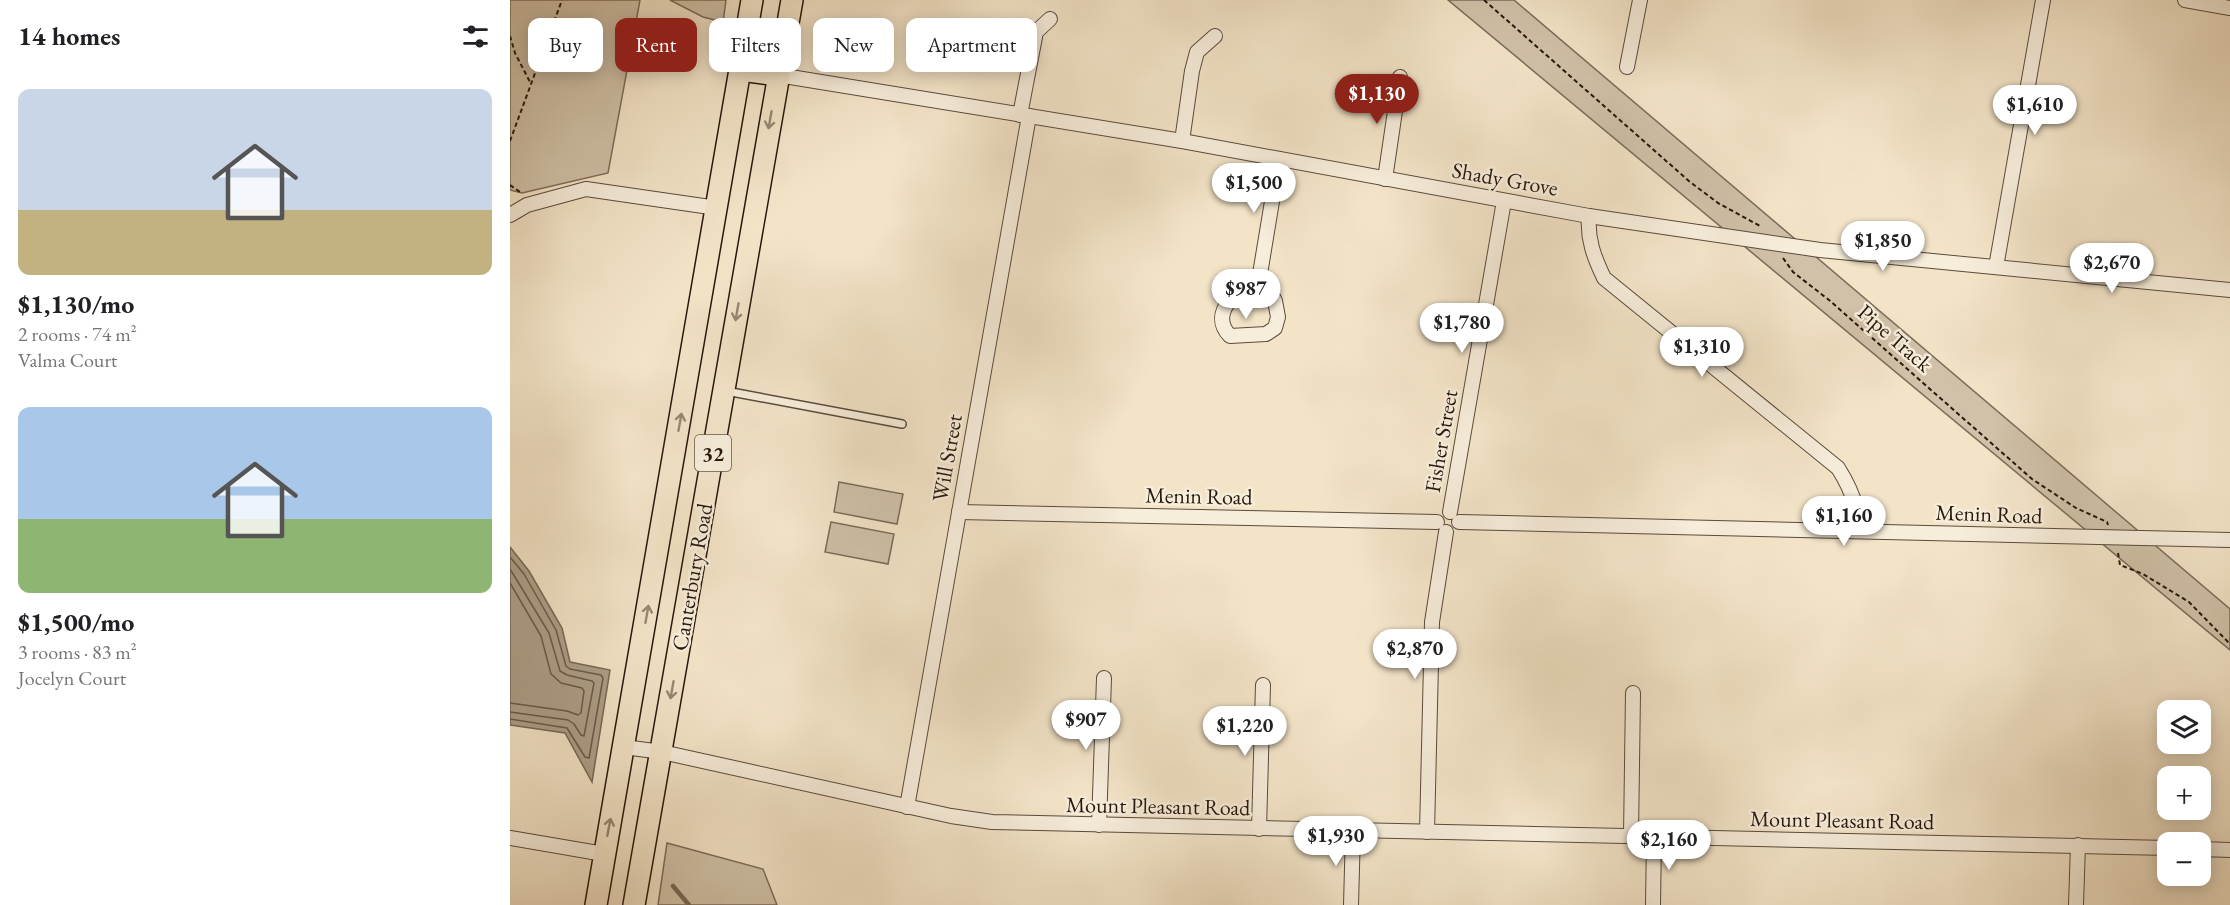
<!DOCTYPE html>
<meta charset="utf-8">
<style>
:root{--surface:#fff;--page:#f2f2f2;--text:#202124;--muted:#757577;--accent:#8f2418}
body{margin:0;font-family:"EB Garamond",serif;background:var(--page);color:var(--text);height:100vh;display:flex;flex-direction:column;font-size:22px;white-space:nowrap}
*{box-sizing:border-box;margin:0}
p{font-size:20px;color:var(--muted)}
.icon{flex:none;width:33px;height:33px;fill:none;stroke:currentColor;stroke-width:2;stroke-linecap:round;stroke-linejoin:round}
.map{position:relative;flex:1;overflow:hidden}
.sheet{display:flex;flex-direction:column;background:var(--surface);width:510px}
.sheet>*{flex:none}
.top-card{position:absolute;left:18px;top:18px;width:570px;height:54px;display:flex;gap:12px}
.fabs{position:absolute;left:1647px;top:700px;display:grid;gap:12px}
.fabs a{display:grid;place-items:center;width:54px;height:54px;border-radius:12px;background:var(--surface);box-shadow:0 3px 15px #0003;font-size:30px}
.price{position:absolute;translate:-50% -51px;padding:0 14px;border-radius:21px;background:#fff;color:#222;font-size:20px;line-height:39px;filter:drop-shadow(0 2px 3px #0008)}
.price::after{content:'';position:absolute;left:50%;top:36px;width:18px;height:14px;margin-left:-9px;background:inherit;clip-path:polygon(0 0,100% 0,50% 100%)}
.price.on{background:var(--accent);color:#fff}
ul{padding:0;list-style:none}
li{display:grid;align-content:center;gap:12px;height:318px;padding:0 18px}
li span{display:grid;place-items:center;height:186px;border-radius:12px;color:#555}
li>.icon{margin-inline-start:auto}
span .icon{width:108px;height:108px;fill:#fffc;stroke-width:1}
li b{font-size:26px}
h2{display:flex;justify-content:space-between;align-items:center;height:72px;padding:0 18px;font-size:26px}
.tag{padding:0 21px;border-radius:12px;background:var(--surface);box-shadow:0 3px 15px #0003;font-size:21px;line-height:54px}
.tag.on{background:var(--accent);color:#fff}
main{display:flex;flex:1;min-height:0}
.map>svg:first-child{display:block}
.green{fill:#d0c1a8;stroke:#7c6c5a;stroke-width:1.5}
.water{fill:#ae9f88;stroke:#786956;stroke-width:1.5}
.lines{fill:none;stroke-linecap:round;stroke-linejoin:round}
.shore{stroke:#6a5c4a;stroke-width:1.5}
.stream{stroke:#786956;stroke-width:4.5}
.service-casing{stroke:#5a4b3b;stroke-width:10}
.minor-casing{stroke:#5a4b3b;stroke-width:16}
.primary-casing{stroke:#27180c;stroke-width:24}
.path{stroke:#27180c;stroke-width:2;stroke-dasharray:4.5 3;stroke-linecap:butt}
.service{stroke:#f7eddb;stroke-width:7}
.minor{stroke:#f7eddb;stroke-width:14}
.primary{stroke:#f3e4c8;stroke-width:21}
.oneway{stroke:#978873}
.labels{text-anchor:middle;dominant-baseline:central;stroke-width:5;stroke-linejoin:round;paint-order:stroke}
.shield{fill:#f7eddb;stroke:#65584a;stroke-width:1.5}
.shield-label{font-size:21px;font-weight:bold;fill:#27180c}
.street-label{font-size:22px;fill:#27180c;stroke:#f7eddb}
</style>
<main>
<section class="sheet">
<h2>14 homes<svg class="icon" aria-label="filters" viewBox="0 0 24 24"><path d="M4 7h16M4 17h16"/><circle cx="9" cy="7" r="2"/><circle cx="15" cy="17" r="2"/></svg></h2>
<ul>
<li><span style="background:linear-gradient(#c9d6e8 65%,#c2b280 0)"><svg class="icon" aria-label="home" viewBox="0 0 24 24"><path d="M3 11l9-7 9 7M6 9v11h12V9"/></svg></span><div><b>$1,130/mo</b><p>2 rooms · 74 m²</p><p>Valma Court</p></div></li>
<li><span style="background:linear-gradient(#a9c7e8 60%,#8fb573 0)"><svg class="icon" aria-label="home" viewBox="0 0 24 24"><path d="M3 11l9-7 9 7M6 9v11h12V9"/></svg></span><div><b>$1,500/mo</b><p>3 rooms · 83 m²</p><p>Jocelyn Court</p></div></li>
</ul>
</section>
<div class="map">
<svg width="1720" height="905" viewBox="0 0 1720 905">
<rect width="100%" height="100%" fill="#f3e4c8"/>
<filter id="stains"><feTurbulence type="fractalNoise" baseFrequency=".00333" numOctaves="4"/><feColorMatrix values="0 0 0 0 .2 0 0 0 0 .09 0 0 0 0 .02 0 0 0 .5 -.17"/></filter>
<radialGradient id="worn" r=".72"><stop offset=".6" stop-color="#630" stop-opacity="0"/><stop offset="1" stop-color="#630" stop-opacity=".3"/></radialGradient>
<g class="green">
<path d="M0 0H130L98 173 12 193 0 190Z"/>
<path d="M160 0H216L213 22 193 17Z"/>
<path d="M938 0H1004L1720 609V650Z"/>
<path d="M329 482 393 494 387 524 324 512Z"/>
<path d="M321 522 384 534 378 564 315 552Z"/>
<path d="M157 843 253 869 267 905H148Z"/>
</g>
<path class="water" d="M0 547 19 571 52 628 60 662 100 670 82 782 55 733 0 725Z"/>
<g class="lines">
<g class="shore">
<path d="M0 557 14 574 46 630 56 666 60 669 91 675 93 678 79 758 75 757 57 728 0 719"/>
<path d="M0 569 39 633 50 671 57 675 82 681 84 683 74 736 71 735 64 724 58 720 0 712"/>
<path d="M0 583 31 636 41 674 51 683 72 688 74 691 71 713 68 715 57 711 0 703"/>
</g>
<path class="stream" d="M163 886 179 905"/>
<defs>
<path id="service" d="M216 391 392 424"/>
<g id="minor">
<path d="M1675 0 1720 8"/>
<path d="M1117 67 1130 0"/>
<path d="M268 75 672 141 1079 216 1310 250 1720 290"/>
<path d="M510 115 526 32 540 19"/>
<path d="M672 141 682 71 687 52 705 36"/>
<path d="M875 179 890 77"/>
<path d="M0 215 17 205 76 189 207 208"/>
<path d="M1079 216C1077 239 1084 257 1094 278L1328 468C1341 488 1348 508 1352 531"/>
<path d="M1486 267 1533 0"/>
<path d="M750 274C730 288 697 312 720 336L756 334 765 328 768 317 765 301 750 274 769 159"/>
<path d="M449 512 927 522"/>
<path d="M940 512 994 201"/>
<path d="M949 522 1720 540"/>
<path d="M114 747 152 752 441 816 482 822 1658 848"/>
<path d="M397 807 519 116"/>
<path d="M589 825 594 678"/>
<path d="M749 829 753 685"/>
<path d="M917 832 922 622 936 532"/>
<path d="M1121 836 1123 693"/>
<path d="M0 838 94 854"/>
<path d="M1690 849 1720 850"/>
<path d="M841 905 843 831"/>
<path d="M1143 905 1144 837"/>
<path d="M1566 905 1568 845"/>
</g>
<g id="primary">
<path d="M231 70 268 75"/>
<path d="M86 905 242 0"/>
<path d="M124 905 282 0"/>
</g>
</defs>
<use href="#service" class="service-casing"/>
<use href="#minor" class="minor-casing"/>
<use href="#primary" class="primary-casing"/>
<g class="path">
<path d="M974 0 1180 182 1208 203 1250 226"/>
<path d="M0 36 5 53 21 84"/>
<path d="M0 141 52 0"/>
<path d="M0 185 10 192"/>
<path d="M1273 258 1283 272 1319 300 1522 479 1566 508 1597 522 1598 525"/>
<path d="M1608 553 1610 565 1633 574 1679 602 1720 644"/>
</g>
<use href="#service" class="service"/>
<use href="#minor" class="minor"/>
<use href="#primary" class="primary"/>
</g>
<defs><path id="oneway-shaft" d="M-6 0H5M1.5-3L5.5 0L1.5 3" fill="none" stroke-width="1.6" stroke-linecap="round" stroke-linejoin="round" transform="scale(1.5)"/></defs>
<g class="oneway">
<use href="#oneway-shaft" transform="translate(260 120) rotate(100)"/>
<use href="#oneway-shaft" transform="translate(227 312) rotate(100)"/>
<use href="#oneway-shaft" transform="translate(170 422) rotate(-80)"/>
<use href="#oneway-shaft" transform="translate(137 614) rotate(-80)"/>
<use href="#oneway-shaft" transform="translate(162 690) rotate(100)"/>
<use href="#oneway-shaft" transform="translate(99 827) rotate(-79)"/>
</g>
<g class="labels">
<rect class="shield" x="185" y="435" width="36" height="36" rx="4.5"/>
<g class="shield-label">
<text x="203" y="453">32</text>
</g>
<g class="street-label">
<text transform="translate(995 179) rotate(10)">Shady Grove</text>
<text transform="translate(1385 338) rotate(41)">Pipe Track</text>
<text transform="translate(931 441) rotate(-80)">Fisher Street</text>
<text transform="translate(437 458) rotate(-80)">Will Street</text>
<text transform="translate(689 496) rotate(1)">Menin Road</text>
<text transform="translate(1479 514) rotate(2)">Menin Road</text>
<text transform="translate(182 577) rotate(-80)">Canterbury Road</text>
<text transform="translate(648 806) rotate(1)">Mount Pleasant Road</text>
<text transform="translate(1332 820) rotate(1)">Mount Pleasant Road</text>
</g>
</g>
<rect width="100%" height="100%" filter="url(#stains)"/>
<rect width="100%" height="100%" fill="url(#worn)"/>
</svg>
<div class="fabs">
<a><svg class="icon" aria-label="layers" viewBox="0 0 24 24"><path d="M12 4l9 5-9 5-9-5zM3 14l9 5 9-5"/></svg></a>
<a>+</a>
<a>−</a>
</div>
<b class="price on" style="left:867px;top:125px">$1,130</b>
<b class="price" style="left:1525px;top:136px">$1,610</b>
<b class="price" style="left:744px;top:214px">$1,500</b>
<b class="price" style="left:1373px;top:272px">$1,850</b>
<b class="price" style="left:1602px;top:294px">$2,670</b>
<b class="price" style="left:736px;top:320px">$987</b>
<b class="price" style="left:952px;top:354px">$1,780</b>
<b class="price" style="left:1192px;top:378px">$1,310</b>
<b class="price" style="left:1334px;top:547px">$1,160</b>
<b class="price" style="left:905px;top:680px">$2,870</b>
<b class="price" style="left:576px;top:751px">$907</b>
<b class="price" style="left:735px;top:757px">$1,220</b>
<b class="price" style="left:826px;top:867px">$1,930</b>
<b class="price" style="left:1159px;top:871px">$2,160</b>
<div class="top-card">
<a class="tag">Buy</a>
<a class="tag on">Rent</a>
<a class="tag">Filters</a>
<a class="tag">New</a>
<a class="tag">Apartment</a>
</div>
</div>
</main>
